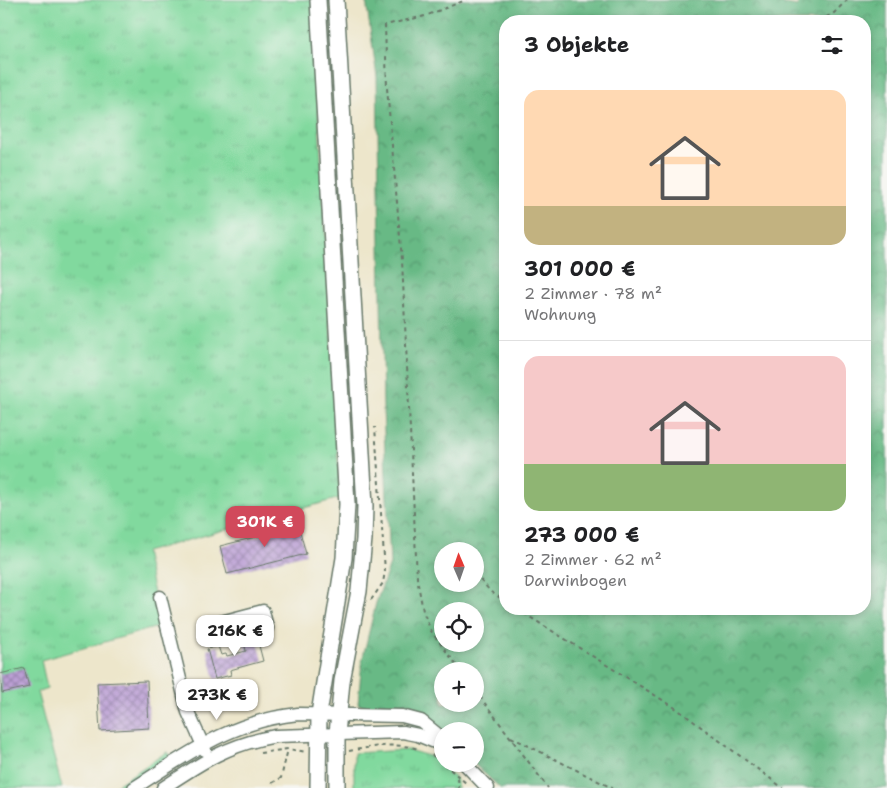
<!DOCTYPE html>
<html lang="de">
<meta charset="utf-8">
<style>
:root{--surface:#fff;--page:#f6f6f6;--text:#202124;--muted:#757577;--line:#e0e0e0;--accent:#d1495b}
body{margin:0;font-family:"Shantell Sans",sans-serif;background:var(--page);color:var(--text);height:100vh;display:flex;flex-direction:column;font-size:19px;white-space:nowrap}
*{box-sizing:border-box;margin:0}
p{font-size:16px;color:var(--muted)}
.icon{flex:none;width:28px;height:28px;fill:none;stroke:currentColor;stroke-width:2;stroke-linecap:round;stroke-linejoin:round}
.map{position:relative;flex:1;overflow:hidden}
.details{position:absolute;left:499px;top:15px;width:372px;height:600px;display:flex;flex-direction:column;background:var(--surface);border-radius:20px;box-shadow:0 2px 8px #0003}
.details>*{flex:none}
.needle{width:32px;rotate:358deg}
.controls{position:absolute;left:434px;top:542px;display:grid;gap:10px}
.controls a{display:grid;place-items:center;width:50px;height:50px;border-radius:50%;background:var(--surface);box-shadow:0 2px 8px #0003;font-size:25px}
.price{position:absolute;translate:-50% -42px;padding:0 11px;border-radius:10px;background:#fff;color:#222;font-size:16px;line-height:32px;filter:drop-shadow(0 1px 2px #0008)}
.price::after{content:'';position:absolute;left:50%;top:30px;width:15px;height:11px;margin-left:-8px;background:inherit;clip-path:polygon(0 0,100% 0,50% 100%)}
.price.active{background:var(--accent);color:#fff}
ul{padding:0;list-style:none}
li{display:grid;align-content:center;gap:10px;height:265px;padding:0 25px}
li+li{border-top:1px solid var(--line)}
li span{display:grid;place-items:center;height:155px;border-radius:15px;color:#555}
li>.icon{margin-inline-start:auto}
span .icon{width:90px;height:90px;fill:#fffc;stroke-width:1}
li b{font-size:21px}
h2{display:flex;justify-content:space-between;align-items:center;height:60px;padding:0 25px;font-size:21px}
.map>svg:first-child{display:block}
.grass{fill:url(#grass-tufts);stroke:#508b69}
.forest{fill:url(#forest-crowns);stroke:#447b5c;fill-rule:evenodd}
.building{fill:url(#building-cross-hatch)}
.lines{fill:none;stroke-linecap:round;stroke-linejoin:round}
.minor-casing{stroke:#677869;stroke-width:15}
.major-casing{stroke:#677869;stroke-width:18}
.path{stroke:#677869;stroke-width:2;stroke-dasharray:4 4;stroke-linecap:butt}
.minor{stroke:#fff;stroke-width:12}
.major{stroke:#fff;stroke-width:15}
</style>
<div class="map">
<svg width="887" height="788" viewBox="0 0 887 788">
<defs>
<pattern id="grass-tufts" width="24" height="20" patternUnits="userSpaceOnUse" patternTransform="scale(1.25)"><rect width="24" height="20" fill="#81d99e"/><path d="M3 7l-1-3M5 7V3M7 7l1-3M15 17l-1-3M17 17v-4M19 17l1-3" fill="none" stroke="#6fbb89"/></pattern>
<pattern id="forest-crowns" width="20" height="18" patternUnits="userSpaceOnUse" patternTransform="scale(1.25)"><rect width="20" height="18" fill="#68b985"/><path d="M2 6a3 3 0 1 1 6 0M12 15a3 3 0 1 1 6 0" fill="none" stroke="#55986e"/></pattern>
<pattern id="building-cross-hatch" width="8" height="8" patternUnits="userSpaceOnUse" patternTransform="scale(1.25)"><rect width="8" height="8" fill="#bb9fd4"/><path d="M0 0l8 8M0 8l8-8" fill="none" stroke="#9783ad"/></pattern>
</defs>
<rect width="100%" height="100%" fill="#f6f6f2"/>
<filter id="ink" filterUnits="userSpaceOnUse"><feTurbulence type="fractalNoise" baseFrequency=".02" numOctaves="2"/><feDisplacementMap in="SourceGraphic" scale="10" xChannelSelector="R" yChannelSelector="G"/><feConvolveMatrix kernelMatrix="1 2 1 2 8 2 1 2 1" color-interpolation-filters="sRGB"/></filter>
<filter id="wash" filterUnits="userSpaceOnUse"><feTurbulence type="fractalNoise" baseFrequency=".0096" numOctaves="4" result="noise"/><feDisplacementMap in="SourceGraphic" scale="20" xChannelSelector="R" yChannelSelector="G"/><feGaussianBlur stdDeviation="1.12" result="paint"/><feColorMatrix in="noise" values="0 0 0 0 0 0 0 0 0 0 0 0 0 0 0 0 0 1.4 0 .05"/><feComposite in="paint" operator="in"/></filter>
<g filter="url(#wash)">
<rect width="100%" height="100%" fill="#ede6cb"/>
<g class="grass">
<path d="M0 0H312L340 498 145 552 161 626 41 660 47 688 37 692 62 788H0Z"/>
<path d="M408 750 433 757 457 780V788H354V753Z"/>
<path d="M167 752 170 756 130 784 124 788H112Z"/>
</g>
<path class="forest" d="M366 0H758L798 6V0H887V788H500L474 764H475V731H442V735L420 713 406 709H369L358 704 362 661 376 603 390 564 383 409 377 77ZM505 21H865V609H505ZM442 551H475V584H442ZM442 611H475V644H442ZM442 671H475V704H442Z"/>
<g id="blocks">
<g class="building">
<path d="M296 516 306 554 227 574 220 546 280 531 277 521Z"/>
<path d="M253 624 251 632 257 638 263 661 230 670 231 675 215 679 207 649 218 646 221 655 226 654 227 656 246 651 244 642 248 639 250 632 244 626Z"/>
<path d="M24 668 29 687 2 693 0 674Z"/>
<path d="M147 681 149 728 100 731 97 683Z"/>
</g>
</g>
</g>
<g filter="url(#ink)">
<use href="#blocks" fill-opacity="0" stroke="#677869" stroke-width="1"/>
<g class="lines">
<defs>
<g id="minor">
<path d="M160 597 188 712 205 750"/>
<path d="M217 623 263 611 267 628 259 630"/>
<path d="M227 639 242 634"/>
<path d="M465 764 488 788"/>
<path d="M134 788C189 753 231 721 298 714L402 716 421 721 437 734 442 740"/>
<path d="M163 788C202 762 229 744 276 736L403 732 418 735 442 745"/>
</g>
<g id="major">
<path d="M318 0 347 504 344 558 319 714 318 788"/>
<path d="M336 0 365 506 364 539 359 591 342 681 337 734V788"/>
</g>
</defs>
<use href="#minor" class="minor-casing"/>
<use href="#major" class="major-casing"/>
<g class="path">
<path d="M819 21 834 13 847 0"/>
<path d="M475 574 491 592 505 601"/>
<path d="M371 600 383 583 385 571 375 427"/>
<path d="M517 609 677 709 783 788"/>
<path d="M461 671 431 631 423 611 417 578 402 260 387 88 385 25 425 16 466 0"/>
<path d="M475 690 548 788"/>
<path d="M511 737 612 788"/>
<path d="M349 751C372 747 395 742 418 749"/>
<path d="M260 753 288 749 307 752"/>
<path d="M432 755 442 762"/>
<path d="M444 764 467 784"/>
<path d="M458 778 459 788"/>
<path d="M272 783 281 778 288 749"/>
</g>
<use href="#minor" class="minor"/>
<use href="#major" class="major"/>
</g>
</g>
</svg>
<div class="controls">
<a><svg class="needle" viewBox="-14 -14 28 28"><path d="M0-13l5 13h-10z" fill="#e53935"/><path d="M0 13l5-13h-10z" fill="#757577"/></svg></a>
<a><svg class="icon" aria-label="locate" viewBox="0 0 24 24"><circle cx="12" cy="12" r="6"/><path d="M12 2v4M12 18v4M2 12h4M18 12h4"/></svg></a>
<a>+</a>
<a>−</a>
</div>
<b class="price active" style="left:265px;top:548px">301K €</b>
<b class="price" style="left:235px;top:657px">216K €</b>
<b class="price" style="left:217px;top:721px">273K €</b>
<section class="details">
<h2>3 Objekte<svg class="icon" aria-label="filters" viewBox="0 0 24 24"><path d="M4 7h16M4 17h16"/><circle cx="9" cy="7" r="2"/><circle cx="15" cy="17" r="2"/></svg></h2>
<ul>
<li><span style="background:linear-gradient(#ffd9b3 75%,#c2b280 0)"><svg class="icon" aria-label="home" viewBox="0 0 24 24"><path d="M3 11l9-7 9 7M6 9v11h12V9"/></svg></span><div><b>301 000 €</b><p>2 Zimmer · 78 m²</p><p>Wohnung</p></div></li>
<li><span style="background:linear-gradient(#f6c9c9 70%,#8fb573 0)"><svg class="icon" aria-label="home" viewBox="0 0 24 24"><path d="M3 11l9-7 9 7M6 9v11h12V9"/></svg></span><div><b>273 000 €</b><p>2 Zimmer · 62 m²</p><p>Darwinbogen</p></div></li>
</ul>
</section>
</div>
